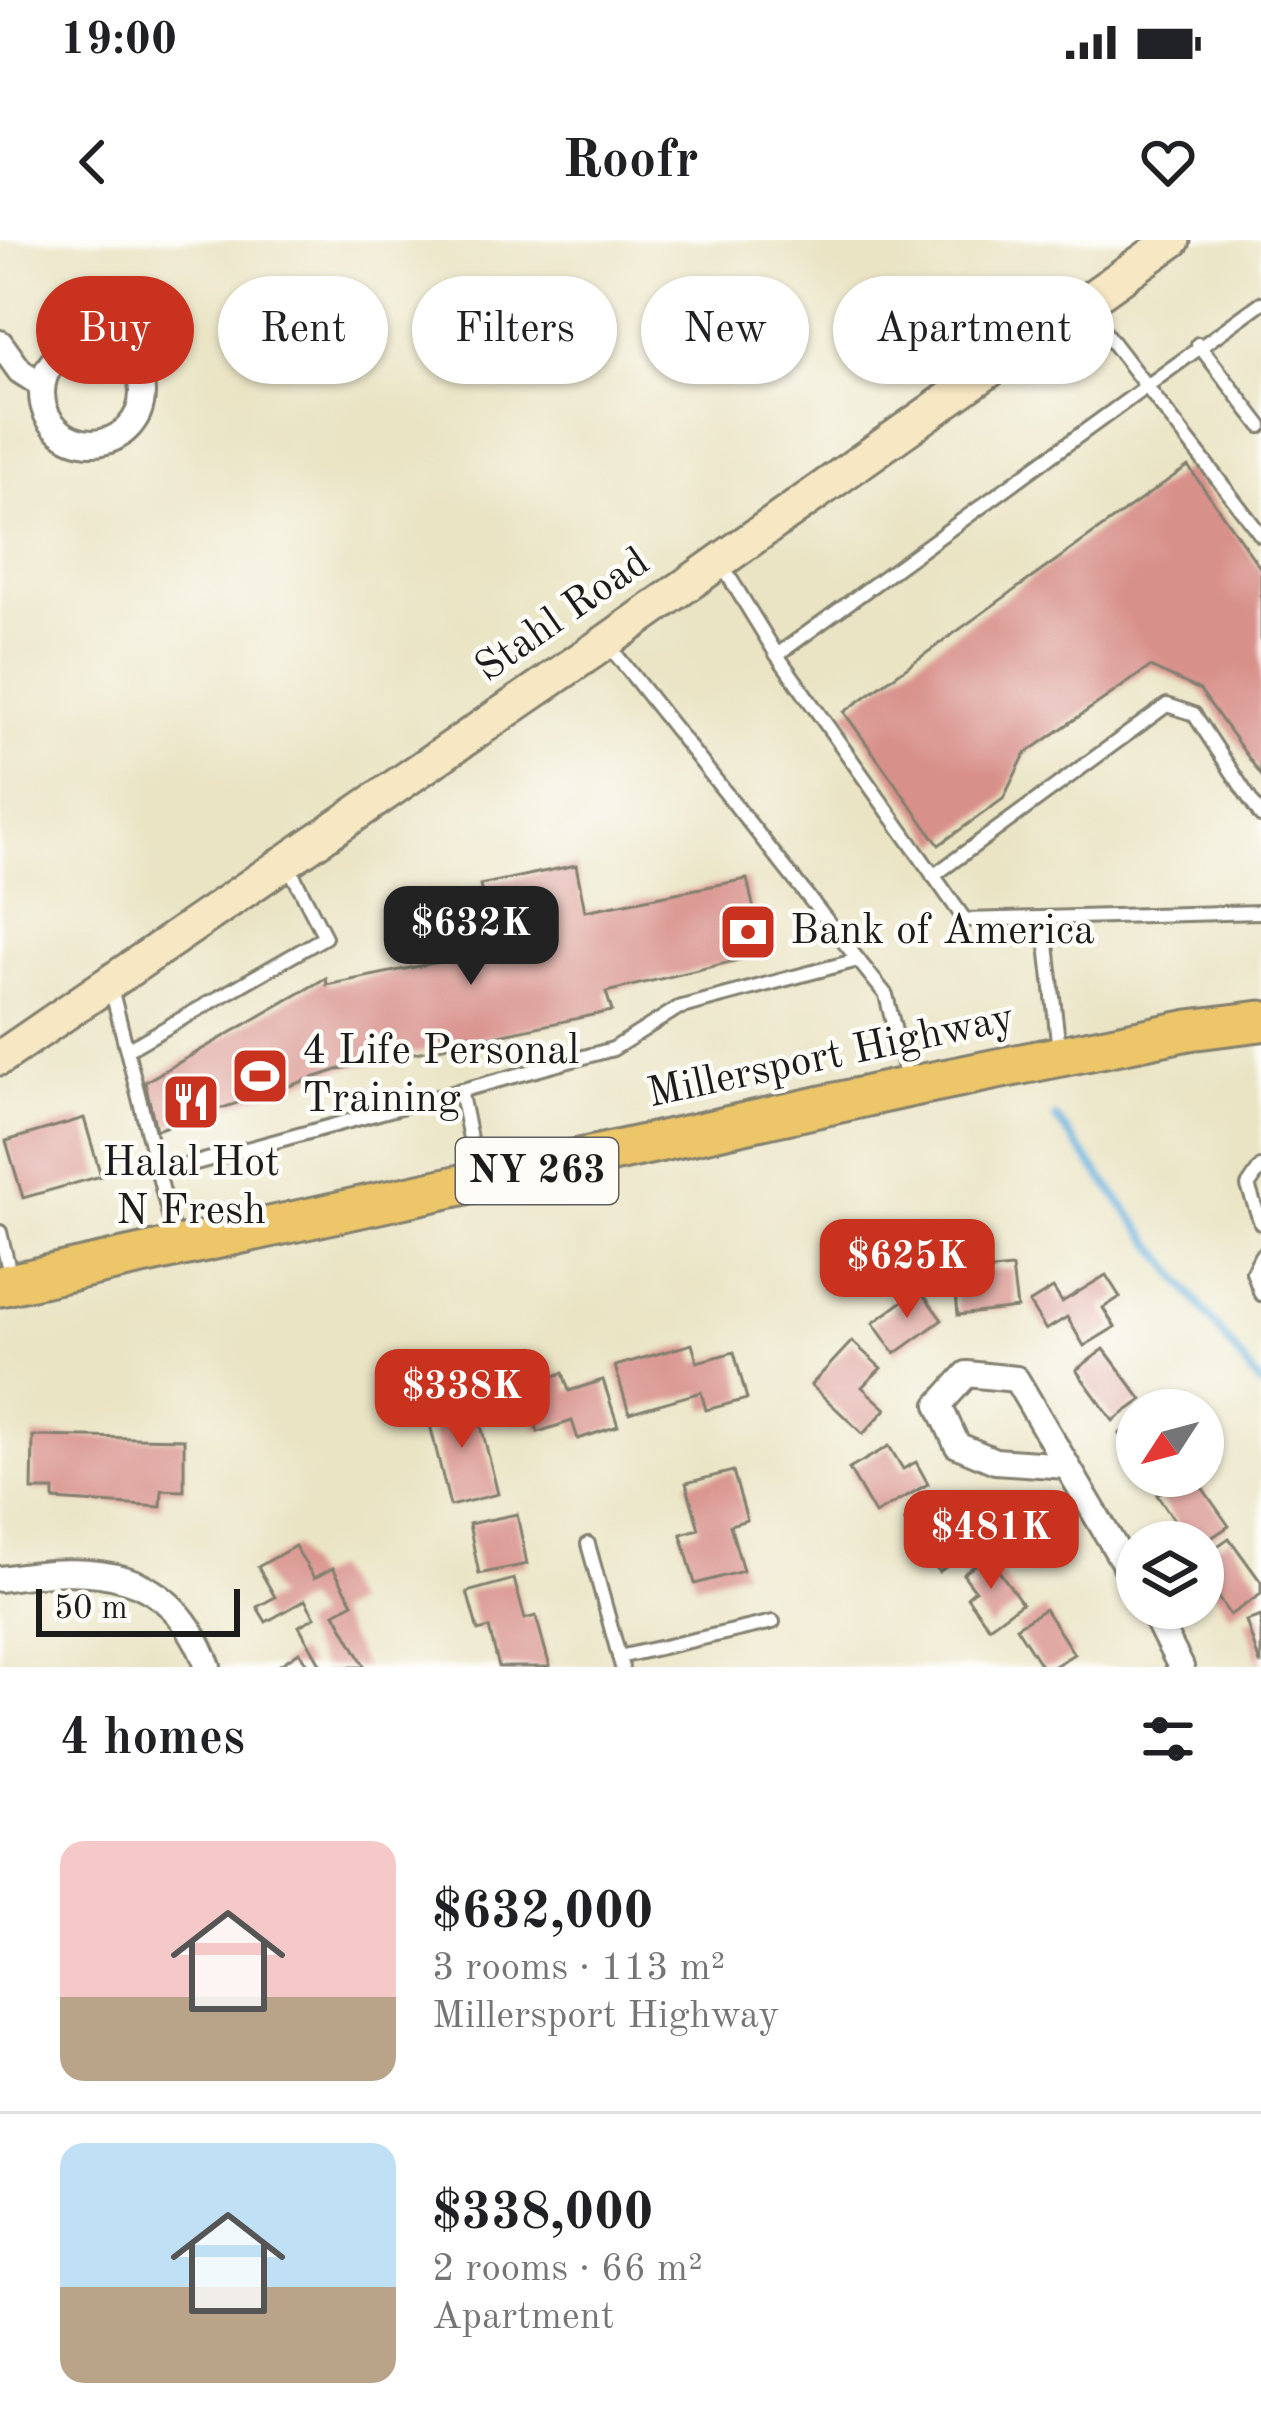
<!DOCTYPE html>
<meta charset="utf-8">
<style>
:root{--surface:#fff;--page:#f6f6f6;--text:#202124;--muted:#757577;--line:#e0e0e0;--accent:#c8321e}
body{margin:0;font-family:"Old Standard TT",serif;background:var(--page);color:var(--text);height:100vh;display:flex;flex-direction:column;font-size:45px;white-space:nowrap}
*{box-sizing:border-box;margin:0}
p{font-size:39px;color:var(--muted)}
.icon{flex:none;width:66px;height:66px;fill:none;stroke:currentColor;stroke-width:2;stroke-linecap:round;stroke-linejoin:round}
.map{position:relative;height:1427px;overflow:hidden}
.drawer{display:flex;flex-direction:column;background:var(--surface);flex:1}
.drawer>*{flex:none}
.top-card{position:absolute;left:36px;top:36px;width:1191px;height:108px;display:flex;gap:24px}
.needle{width:78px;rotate:234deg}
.controls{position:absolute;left:1116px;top:1149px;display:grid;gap:24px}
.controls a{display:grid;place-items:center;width:108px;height:108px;border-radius:50%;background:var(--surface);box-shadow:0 3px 9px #0004;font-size:60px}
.scale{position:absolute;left:36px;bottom:30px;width:204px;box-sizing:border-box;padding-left:12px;border:6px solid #1c1c1c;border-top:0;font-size:33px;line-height:42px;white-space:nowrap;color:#1c1c1c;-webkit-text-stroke:9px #fdfcf7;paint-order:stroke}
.price{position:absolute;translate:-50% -102px;padding:0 27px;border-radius:24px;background:var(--accent);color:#fff;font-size:39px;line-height:78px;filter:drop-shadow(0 3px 6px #0008)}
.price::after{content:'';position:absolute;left:50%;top:72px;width:36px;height:27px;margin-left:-18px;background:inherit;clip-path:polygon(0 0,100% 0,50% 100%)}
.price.selected{background:#222;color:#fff}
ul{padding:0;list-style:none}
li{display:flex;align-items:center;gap:36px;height:300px;padding:0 60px}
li+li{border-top:3px solid var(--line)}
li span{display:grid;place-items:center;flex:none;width:336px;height:240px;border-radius:24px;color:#555}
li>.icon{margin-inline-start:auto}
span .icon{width:144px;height:144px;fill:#fffc;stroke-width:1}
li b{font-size:51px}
h2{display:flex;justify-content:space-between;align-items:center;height:144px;padding:0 60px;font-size:51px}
.pill{padding:0 42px;border-radius:54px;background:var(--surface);box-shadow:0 3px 9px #0004;font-size:42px;line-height:108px}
.pill.selected{background:var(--accent);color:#fff}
.status{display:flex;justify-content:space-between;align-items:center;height:84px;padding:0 60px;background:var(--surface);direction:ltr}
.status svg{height:33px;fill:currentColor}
header{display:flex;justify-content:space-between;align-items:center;height:156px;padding:0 60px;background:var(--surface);font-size:54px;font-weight:700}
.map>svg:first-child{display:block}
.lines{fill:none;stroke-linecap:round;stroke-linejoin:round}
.stream{stroke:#63aedb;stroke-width:8}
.building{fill:#d8908a}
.lane-casing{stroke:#838070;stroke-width:18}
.street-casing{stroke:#838070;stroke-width:30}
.secondary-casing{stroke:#838070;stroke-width:39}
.primary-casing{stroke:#838070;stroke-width:45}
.lane{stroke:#fff;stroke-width:12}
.street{stroke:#fff;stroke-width:24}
.secondary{stroke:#f7e8c3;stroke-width:33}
.primary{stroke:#ecc669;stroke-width:39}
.labels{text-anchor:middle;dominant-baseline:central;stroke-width:9;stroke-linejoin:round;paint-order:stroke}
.shield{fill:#fdfcf7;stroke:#605f5e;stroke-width:3}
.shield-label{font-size:39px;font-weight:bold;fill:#1c1c1c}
.street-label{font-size:42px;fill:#1c1c1c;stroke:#fdfcf7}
.poi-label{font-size:42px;fill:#1c1c1c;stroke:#fdfcf7;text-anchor:start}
</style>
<div class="status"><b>19:00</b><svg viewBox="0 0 49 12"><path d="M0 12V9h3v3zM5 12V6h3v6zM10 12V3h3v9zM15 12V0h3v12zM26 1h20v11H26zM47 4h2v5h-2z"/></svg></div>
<header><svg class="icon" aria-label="back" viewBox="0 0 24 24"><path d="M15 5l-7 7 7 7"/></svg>Roofr<svg class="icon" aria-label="heart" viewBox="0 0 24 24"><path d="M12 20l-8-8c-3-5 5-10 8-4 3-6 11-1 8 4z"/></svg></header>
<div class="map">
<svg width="1261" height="1427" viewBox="0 0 1261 1427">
<rect width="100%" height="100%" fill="#fdfcf7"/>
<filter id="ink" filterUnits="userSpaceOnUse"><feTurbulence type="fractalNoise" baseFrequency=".00833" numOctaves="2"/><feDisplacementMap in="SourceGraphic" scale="24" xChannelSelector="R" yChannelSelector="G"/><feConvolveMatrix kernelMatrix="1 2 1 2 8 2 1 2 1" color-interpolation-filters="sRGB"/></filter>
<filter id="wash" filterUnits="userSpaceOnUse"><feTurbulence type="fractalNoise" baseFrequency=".004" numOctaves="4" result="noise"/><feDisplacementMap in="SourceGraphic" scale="48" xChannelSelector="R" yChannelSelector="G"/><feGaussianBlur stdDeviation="2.7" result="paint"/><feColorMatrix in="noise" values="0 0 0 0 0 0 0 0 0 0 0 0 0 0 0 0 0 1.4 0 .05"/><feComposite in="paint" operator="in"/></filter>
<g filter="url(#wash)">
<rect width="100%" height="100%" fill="#eae4c4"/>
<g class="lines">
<path class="stream" d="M1056 878 1261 1145"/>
</g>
<g id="blocks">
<g class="building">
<path d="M1188 226 1261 329V535L1200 450 1150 427 1025 514 1003 559 939 605 844 472Z"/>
<path d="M576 625 585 671 747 639 764 714 606 752 612 771 340 829 156 890 145 842 326 738 327 745 493 711 480 645Z"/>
<path d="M84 878 101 936 23 958 6 901Z"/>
<path d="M1012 1028 1017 1068 958 1075 954 1034Z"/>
<path d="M1106 1035 1120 1057 1103 1068 1115 1087 1084 1106 1067 1077 1046 1090 1029 1063 1053 1048 1062 1062Z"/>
<path d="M919 1049 942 1080 895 1114 873 1083Z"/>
<path d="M852 1101 881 1128 862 1147 886 1169 863 1194 811 1145Z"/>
<path d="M692 1104 697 1122 734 1112 747 1159 706 1170 701 1152 629 1173 615 1126Z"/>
<path d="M1104 1109 1142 1160 1113 1181 1076 1130Z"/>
<path d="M563 1133 569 1151 603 1140 618 1186 578 1199 572 1181 538 1192 523 1146Z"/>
<path d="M474 1157 498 1254 450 1266 426 1168Z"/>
<path d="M1137 1181V1220L1119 1194Z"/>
<path d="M33 1196 184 1199V1251L162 1250 161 1267 54 1260V1250H32Z"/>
<path d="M889 1206 903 1229 916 1222 928 1244 875 1274 849 1229Z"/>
<path d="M733 1231 747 1280 730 1285 743 1331 695 1344 681 1294 699 1289 686 1243Z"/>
<path d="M1184 1236H1194L1229 1286 1205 1302H1189L1157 1255Z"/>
<path d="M939 1258 973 1308 939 1332 905 1281Z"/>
<path d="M517 1274 527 1324 479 1334 469 1284Z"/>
<path d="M1229 1298 1261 1342V1354L1230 1375 1203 1336V1316Z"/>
<path d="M295 1306 314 1338 333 1328 353 1363 335 1373 365 1427H322L299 1386 315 1377 305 1360 266 1382 257 1367 275 1357 258 1327Z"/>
<path d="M988 1316 1022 1363 989 1387 967 1357 975 1350 963 1334Z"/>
<path d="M514 1339 525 1379 536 1376 550 1427H499L489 1388 478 1391 467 1352Z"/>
<path d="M1045 1369 1074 1414 1053 1427H1042L1016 1387Z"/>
<path d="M1261 1376V1424H1260L1246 1381Z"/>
<path d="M299 1412 309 1427H277Z"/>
</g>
</g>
</g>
<g filter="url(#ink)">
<use href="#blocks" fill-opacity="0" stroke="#838070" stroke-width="3"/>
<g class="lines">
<defs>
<g id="lane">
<path d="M1086 68 1261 295"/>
<path d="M1198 104 1261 186"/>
<path d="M720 322 777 415 965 680 1261 672"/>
<path d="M606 402 886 755 907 840"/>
<path d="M777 415 1261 63"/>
<path d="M933 636 1167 465 1194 474 1261 576"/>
<path d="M1044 678 1059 810"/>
<path d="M110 744 176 1003"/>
<path d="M127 810 325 697 287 623"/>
<path d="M460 850 478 937"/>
<path d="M1261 927 1248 946 1261 983"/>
<path d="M159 933 613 809 678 768 858 720"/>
<path d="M0 992 11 1038"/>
<path d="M1261 1016 1253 1032 1261 1054"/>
<path d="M588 1304 622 1427"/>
<path d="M619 1417 773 1382"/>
</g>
<g id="street">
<path d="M0 103 20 131 42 145"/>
<circle cx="92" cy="153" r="50"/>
<path d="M1067 1226 995 1221 957 1205 939 1165 967 1134 1016 1139 1137 1345"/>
<path d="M0 1339C94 1324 171 1326 208 1427"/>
<path d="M1151 1368 1181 1427"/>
</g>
<path id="secondary" d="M0 818 606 402 1173 0"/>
<path id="primary" d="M0 1046 909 847 1189 790 1261 781"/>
</defs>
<use href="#lane" class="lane-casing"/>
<use href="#street" class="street-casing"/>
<use href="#secondary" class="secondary-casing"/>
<use href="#primary" class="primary-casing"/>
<use href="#lane" class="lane"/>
<use href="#street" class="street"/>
<use href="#secondary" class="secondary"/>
<use href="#primary" class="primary"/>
</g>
</g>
<defs>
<symbol id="bank-square" viewBox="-11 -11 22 22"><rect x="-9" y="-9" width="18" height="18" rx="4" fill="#c8321e" stroke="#fdfcf7"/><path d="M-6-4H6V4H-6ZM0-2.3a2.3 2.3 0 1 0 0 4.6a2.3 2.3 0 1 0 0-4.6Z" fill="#fff"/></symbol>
<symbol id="stadium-square" viewBox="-11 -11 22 22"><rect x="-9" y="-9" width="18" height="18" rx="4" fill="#c8321e" stroke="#fdfcf7"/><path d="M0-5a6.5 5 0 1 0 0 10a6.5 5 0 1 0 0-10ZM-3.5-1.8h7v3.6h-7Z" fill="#fff"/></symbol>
<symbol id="restaurant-square" viewBox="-11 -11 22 22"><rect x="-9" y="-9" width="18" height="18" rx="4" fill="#c8321e" stroke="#fdfcf7"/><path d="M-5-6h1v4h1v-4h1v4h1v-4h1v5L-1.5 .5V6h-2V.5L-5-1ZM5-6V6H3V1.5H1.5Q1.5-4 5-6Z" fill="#fff"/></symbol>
</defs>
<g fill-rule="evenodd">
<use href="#bank-square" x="715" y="659" width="66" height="66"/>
<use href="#stadium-square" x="227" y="803" width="66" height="66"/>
<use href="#restaurant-square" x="158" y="829" width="66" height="66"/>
</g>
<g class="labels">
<rect class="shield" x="456" y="898" width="162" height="66" rx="9"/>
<g class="shield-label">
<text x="537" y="931">NY 263</text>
</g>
<g class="street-label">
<text transform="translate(563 376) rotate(-35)">Stahl Road</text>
<text transform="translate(831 817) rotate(-12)">Millersport Highway</text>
</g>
<g class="poi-label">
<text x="790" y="692">Bank of America</text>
<text x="302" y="812">4 Life Personal<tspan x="302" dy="48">Training</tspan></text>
<text x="191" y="924" text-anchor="middle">Halal Hot<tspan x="191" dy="48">N Fresh</tspan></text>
</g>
</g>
</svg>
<div class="controls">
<a><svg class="needle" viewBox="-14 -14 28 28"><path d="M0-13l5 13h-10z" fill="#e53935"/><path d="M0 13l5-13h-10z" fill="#757577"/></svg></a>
<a><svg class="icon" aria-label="layers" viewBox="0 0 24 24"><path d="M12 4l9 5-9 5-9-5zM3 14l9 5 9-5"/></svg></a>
</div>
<div class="scale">50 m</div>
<b class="price selected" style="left:471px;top:748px">$632K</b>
<b class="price" style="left:907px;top:1081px">$625K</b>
<b class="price" style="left:462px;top:1211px">$338K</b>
<b class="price" style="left:991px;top:1352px">$481K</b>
<div class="top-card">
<a class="pill selected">Buy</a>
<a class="pill">Rent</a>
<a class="pill">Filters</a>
<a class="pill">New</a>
<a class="pill">Apartment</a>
</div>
</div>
<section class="drawer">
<h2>4 homes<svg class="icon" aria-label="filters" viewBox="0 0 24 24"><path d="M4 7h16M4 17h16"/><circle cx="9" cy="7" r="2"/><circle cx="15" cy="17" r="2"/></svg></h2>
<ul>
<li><span style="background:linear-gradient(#f6c9c9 65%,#b9a48a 0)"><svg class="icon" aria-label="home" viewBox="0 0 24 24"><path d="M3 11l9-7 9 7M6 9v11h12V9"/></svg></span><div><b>$632,000</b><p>3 rooms · 113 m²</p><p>Millersport Highway</p></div></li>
<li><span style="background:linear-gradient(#bfe0f5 60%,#b9a48a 0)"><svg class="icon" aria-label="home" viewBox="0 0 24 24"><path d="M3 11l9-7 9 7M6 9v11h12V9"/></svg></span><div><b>$338,000</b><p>2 rooms · 66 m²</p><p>Apartment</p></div></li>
</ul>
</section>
